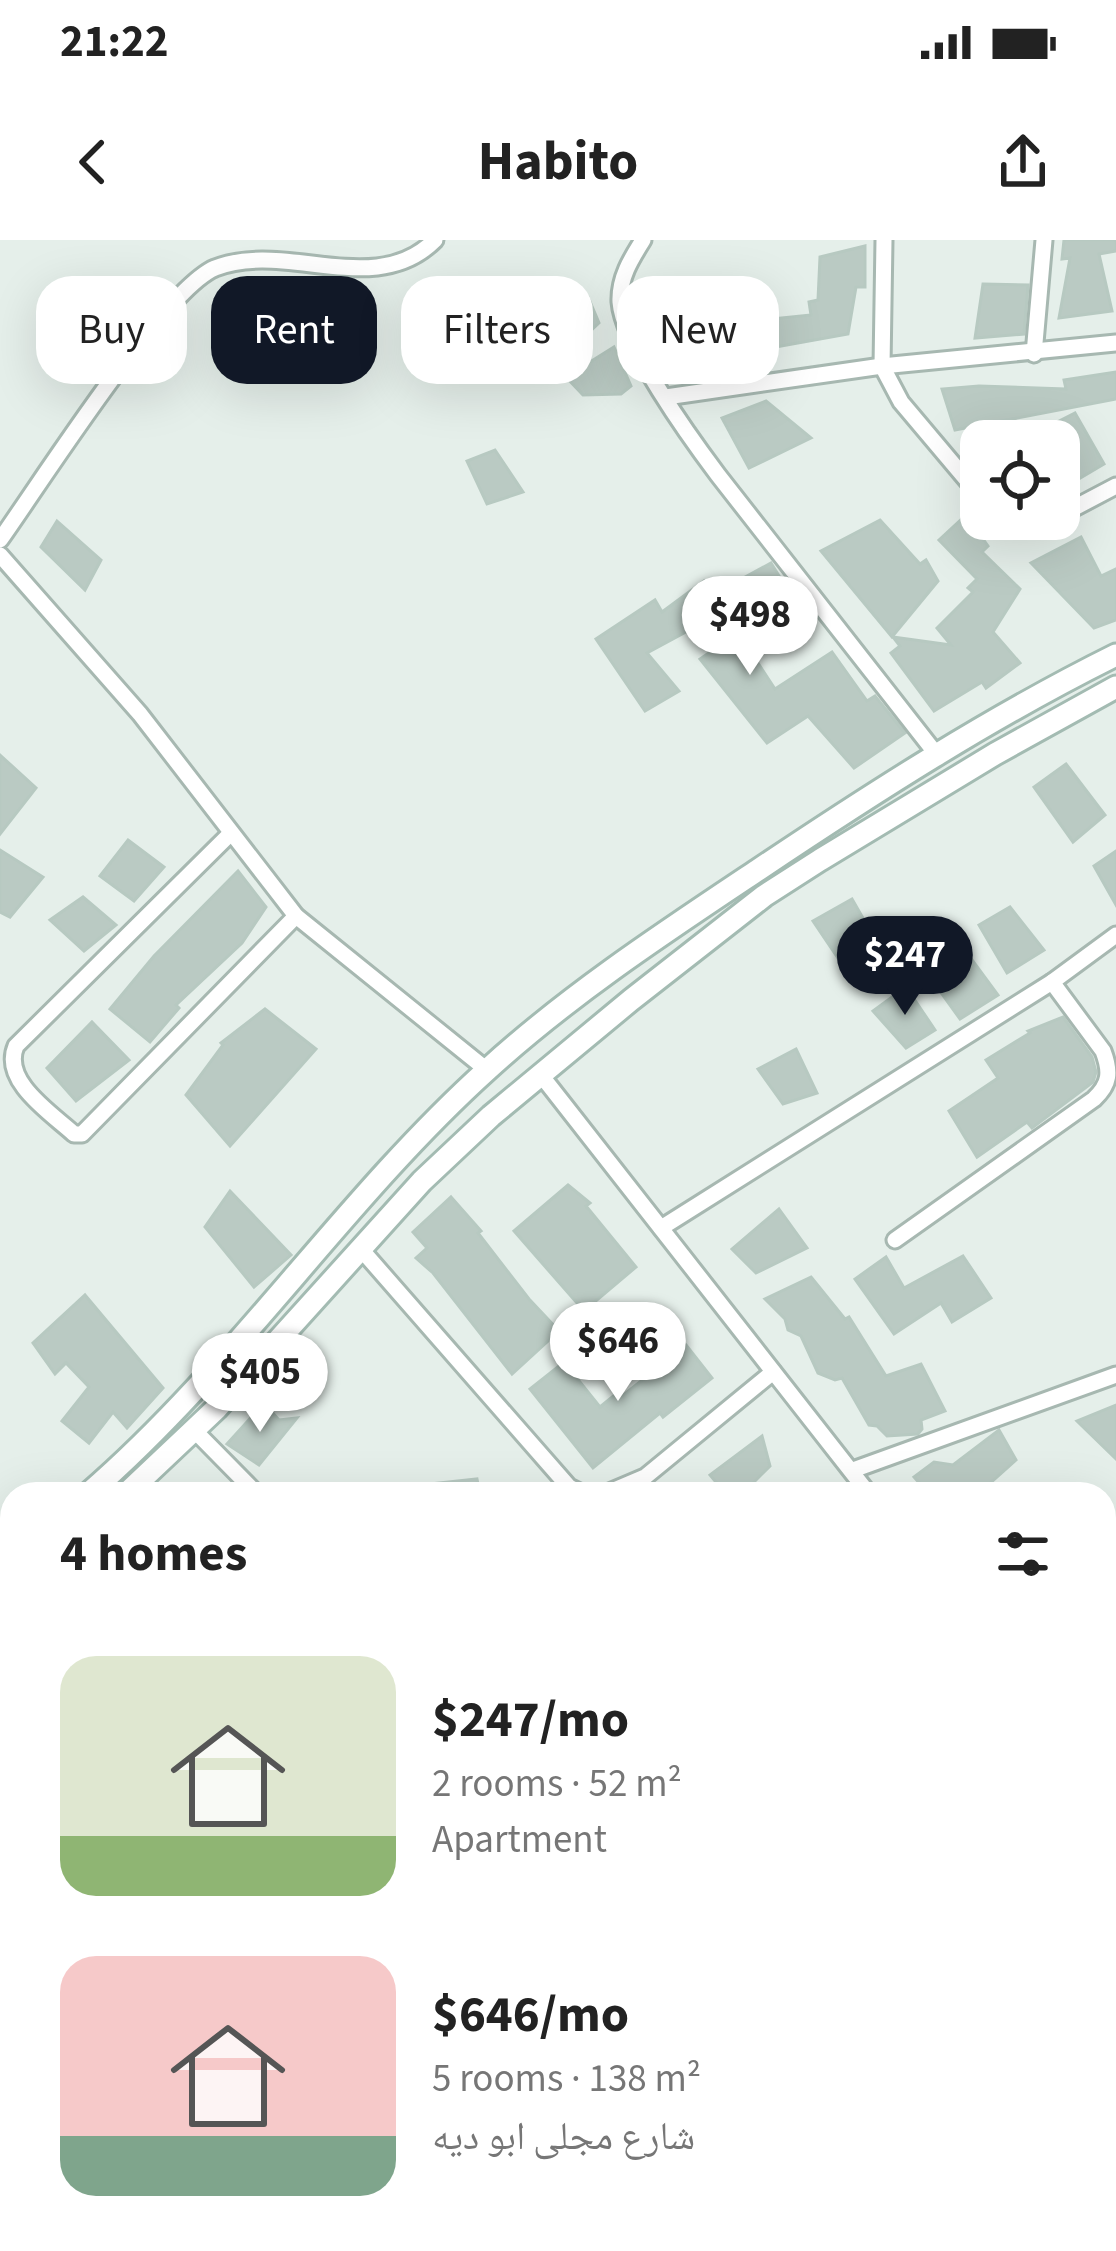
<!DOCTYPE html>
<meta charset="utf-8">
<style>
:root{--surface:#fff;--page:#f2f2f2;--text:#222;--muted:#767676;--accent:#111827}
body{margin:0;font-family:"Source Sans 3","Noto Naskh Arabic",sans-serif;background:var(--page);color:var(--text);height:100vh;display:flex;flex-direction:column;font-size:45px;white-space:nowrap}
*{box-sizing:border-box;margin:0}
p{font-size:39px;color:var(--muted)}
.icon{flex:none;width:66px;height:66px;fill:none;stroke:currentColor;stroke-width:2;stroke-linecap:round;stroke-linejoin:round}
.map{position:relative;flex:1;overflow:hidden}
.panel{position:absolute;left:0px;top:1242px;width:1116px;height:771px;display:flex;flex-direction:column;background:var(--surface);border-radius:36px 36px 0 0;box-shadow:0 12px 48px #0002}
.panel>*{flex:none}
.top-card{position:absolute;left:36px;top:36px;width:1044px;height:108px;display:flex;gap:24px}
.tools{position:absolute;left:960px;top:180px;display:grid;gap:24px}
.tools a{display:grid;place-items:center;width:120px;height:120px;border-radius:24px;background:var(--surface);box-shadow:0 12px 48px #0002;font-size:60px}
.price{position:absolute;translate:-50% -102px;padding:0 27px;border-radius:42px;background:#fff;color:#222;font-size:39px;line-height:78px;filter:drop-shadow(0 3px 6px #0008)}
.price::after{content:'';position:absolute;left:50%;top:72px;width:36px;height:27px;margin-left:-18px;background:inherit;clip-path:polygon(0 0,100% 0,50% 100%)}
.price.selected{background:var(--accent);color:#fff}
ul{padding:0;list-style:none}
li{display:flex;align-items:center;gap:36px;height:300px;padding:0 60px}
li span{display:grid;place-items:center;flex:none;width:336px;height:240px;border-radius:36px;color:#555}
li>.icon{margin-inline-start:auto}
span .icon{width:144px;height:144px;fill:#fffc;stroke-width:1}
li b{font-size:51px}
h2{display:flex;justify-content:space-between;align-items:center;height:144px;padding:0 60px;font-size:51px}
.chip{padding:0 42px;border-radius:36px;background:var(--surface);box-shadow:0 12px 48px #0002;font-size:42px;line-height:108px}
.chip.selected{background:var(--accent);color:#fff}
.status{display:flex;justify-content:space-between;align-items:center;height:84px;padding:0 60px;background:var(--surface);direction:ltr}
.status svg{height:33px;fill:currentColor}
header{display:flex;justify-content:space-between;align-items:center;height:156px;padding:0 60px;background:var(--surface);font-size:54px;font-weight:700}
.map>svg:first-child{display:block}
.building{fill:#bacac3;stroke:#b7c9c1;stroke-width:3}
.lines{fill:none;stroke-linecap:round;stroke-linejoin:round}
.street-casing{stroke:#a7b8b1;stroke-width:21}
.secondary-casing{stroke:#a3bbb2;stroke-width:27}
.street{stroke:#fff;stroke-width:15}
.secondary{stroke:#fff;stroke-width:21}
</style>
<div class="status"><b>21:22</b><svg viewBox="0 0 49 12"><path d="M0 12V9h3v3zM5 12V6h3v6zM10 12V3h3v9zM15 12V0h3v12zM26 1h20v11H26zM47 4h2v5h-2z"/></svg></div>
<header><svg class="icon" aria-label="back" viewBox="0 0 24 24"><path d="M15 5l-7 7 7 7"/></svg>Habito<svg class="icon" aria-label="share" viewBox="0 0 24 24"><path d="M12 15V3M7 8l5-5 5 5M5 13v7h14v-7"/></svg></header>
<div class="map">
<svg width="1116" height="2011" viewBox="0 0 1116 2011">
<rect width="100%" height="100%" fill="#e5efea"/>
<g class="building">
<path d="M1064 0H1116V11L1099 14 1112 71 1059 78 1070 18 1062 19Z"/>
<path d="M865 6V47H856L848 94 753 111 744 82 811 75 809 62 818 60 820 17Z"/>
<path d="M983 44 1028 45 1024 94 975 98Z"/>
<path d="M577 56 588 57 599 83 580 101 561 106 563 65Z"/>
<path d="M677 76 722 78 724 114H701L675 104Z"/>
<path d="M614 107 631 146 621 154 583 155 566 137Z"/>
<path d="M1116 132V159L955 190 942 149 979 146 1066 149 1064 140Z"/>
<path d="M766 161 811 198 749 228 722 178Z"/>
<path d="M1075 173 1104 224 1077 240 1059 212V201H1020Z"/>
<path d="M495 210 523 252 487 264 467 221Z"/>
<path d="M966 275 988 306 982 312 1020 349 993 392 1020 423 986 448 982 442 934 471 891 413 900 406 893 397 951 405 937 388 973 352 968 348 977 339 939 300Z"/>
<path d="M880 280 920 324 926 320 938 341 892 397 821 311Z"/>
<path d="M57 281 101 320 85 350 41 307Z"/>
<path d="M1081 297 1101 336 1116 329V380L1094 388 1031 323Z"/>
<path d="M771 323 796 363 764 383 729 346Z"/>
<path d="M704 341 775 449 832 412 867 461 875 456 905 493 854 528 808 476 767 503 700 419 713 410 697 386 647 413 679 451 645 471 596 399 655 360 662 372Z"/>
<path d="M0 515 36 548 0 594Z"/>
<path d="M1066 524 1105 575 1073 602 1034 547Z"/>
<path d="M128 600 164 627 134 661 100 636Z"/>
<path d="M0 610 43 637 10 677 0 672Z"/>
<path d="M1116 611V665L1094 626Z"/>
<path d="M238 631 266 667 242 703 176 765 179 768 150 802 110 769 154 716Z"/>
<path d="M83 657 116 685 84 711 50 680Z"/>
<path d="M852 659 887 720 854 742 813 681Z"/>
<path d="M1010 667 1044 710 1007 733 979 685Z"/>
<path d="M961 705 998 755 960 779 924 729Z"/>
<path d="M906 747 935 790 906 808 873 771Z"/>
<path d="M265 769 316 809 230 906 186 855 223 805 221 803Z"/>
<path d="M1063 777 1092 817 1096 832 1093 842 1032 888 1027 882 977 917 949 871 998 838 986 820 1030 793 1028 791Z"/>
<path d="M92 782 129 820 76 861 47 828Z"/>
<path d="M796 809 817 853 783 864 758 829Z"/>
<path d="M568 945 590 963 586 966 636 1027 584 1071 514 991Z"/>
<path d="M230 951 291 1015 254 1047 205 987Z"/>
<path d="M451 957 481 991 478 993 529 1059 559 1091 512 1134 433 1033 416 1018 427 1008 413 992Z"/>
<path d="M779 969 807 1008 756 1033 732 1009Z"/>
<path d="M963 1016 991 1058 952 1082 941 1063 894 1094 855 1039 886 1017 904 1048Z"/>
<path d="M811 1037 845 1079 849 1077 886 1136 921 1124 945 1171 921 1180 922 1189 918 1194 887 1196 877 1186 869 1185 842 1138 835 1140 818 1133 801 1096 788 1090 785 1079 765 1059Z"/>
<path d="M85 1055 163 1148 127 1188 113 1172 89 1203 62 1181 89 1147 66 1123 55 1134 33 1103Z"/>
<path d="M686 1105 712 1138 663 1177 660 1173 593 1228 530 1149 564 1122 600 1167 617 1153 621 1157Z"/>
<path d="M264 1163 279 1180 297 1178 259 1225 227 1204Z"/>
<path d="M1116 1165V1219L1077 1181Z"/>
<path d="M999 1190 1016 1220 978 1254H929L914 1237 934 1222 953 1225Z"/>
<path d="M762 1196 770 1226 742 1254H726L710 1235Z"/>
<path d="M477 1239 480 1254H429V1244Z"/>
</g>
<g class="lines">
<defs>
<g id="street">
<path d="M643 0C631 19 619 38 620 62 623 105 691 199 718 235L937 515"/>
<path d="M884 0 882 126 901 162 981 257"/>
<path d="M1034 114 1044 0"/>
<path d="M666 157 882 126 1116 103"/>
<path d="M1059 276 1116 246"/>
<path d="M1007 279 1025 286 1053 279"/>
<path d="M0 300C40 244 163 50 215 28 286 0 375 60 435 0"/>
<path d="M0 315 140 474 296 676 487 830"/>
<path d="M231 593 16 806C1 841 51 873 74 894H82L296 676"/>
<path d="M541 835 869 1254"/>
<path d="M661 988 1052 742 1116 695"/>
<path d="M895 1000 1094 859C1110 844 1111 832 1103 811L1052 742"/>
<path d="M360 1008 569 1247 583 1254"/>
<path d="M193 1189 257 1254"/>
<path d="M853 1230 1116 1135"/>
<path d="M605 1254 645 1237 773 1132"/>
<path d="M1104 1584 1116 1574"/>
<path d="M0 1601 12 1613"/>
<path d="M0 1801 12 1796"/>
<path d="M0 1871 12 1881"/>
<path d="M127 2001 136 2011"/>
<path d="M982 2001 991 2011"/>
<path d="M32 2011 57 2001"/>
<path d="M643 2011 653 2001"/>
</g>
<g id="secondary">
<path d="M88 1254C235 1127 343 960 487 830 569 755 665 692 758 630 873 553 991 477 1116 415"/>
<path d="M126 1254 217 1168 422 941 491 876 631 760 764 656 820 620 995 514 1116 447"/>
<path d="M0 1322 12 1313"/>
<path d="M0 1355 12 1345"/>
</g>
</defs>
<use href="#street" class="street-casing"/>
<use href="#secondary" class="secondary-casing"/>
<use href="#street" class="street"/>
<use href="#secondary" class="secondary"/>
</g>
</svg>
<div class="tools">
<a><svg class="icon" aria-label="locate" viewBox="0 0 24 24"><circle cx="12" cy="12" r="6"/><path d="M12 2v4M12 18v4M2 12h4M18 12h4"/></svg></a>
</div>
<b class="price" style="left:750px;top:438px">$498</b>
<b class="price selected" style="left:905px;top:778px">$247</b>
<b class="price" style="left:618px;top:1164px">$646</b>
<b class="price" style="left:260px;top:1195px">$405</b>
<div class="top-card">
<a class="chip">Buy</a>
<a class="chip selected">Rent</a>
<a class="chip">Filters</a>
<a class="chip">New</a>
</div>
<section class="panel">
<h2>4 homes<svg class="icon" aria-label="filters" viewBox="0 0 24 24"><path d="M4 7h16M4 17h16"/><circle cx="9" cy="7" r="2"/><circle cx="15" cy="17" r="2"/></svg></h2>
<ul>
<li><span style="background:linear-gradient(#dfe7d0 75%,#8fb573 0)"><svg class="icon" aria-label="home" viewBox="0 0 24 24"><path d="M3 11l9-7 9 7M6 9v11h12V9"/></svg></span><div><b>$247/mo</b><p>2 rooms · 52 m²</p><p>Apartment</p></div></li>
<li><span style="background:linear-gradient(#f6c9c9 75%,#7fa58c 0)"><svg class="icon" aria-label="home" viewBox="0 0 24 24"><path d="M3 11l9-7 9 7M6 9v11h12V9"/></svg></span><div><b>$646/mo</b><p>5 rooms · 138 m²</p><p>شارع مجلى ابو ديه</p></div></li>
</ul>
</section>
</div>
